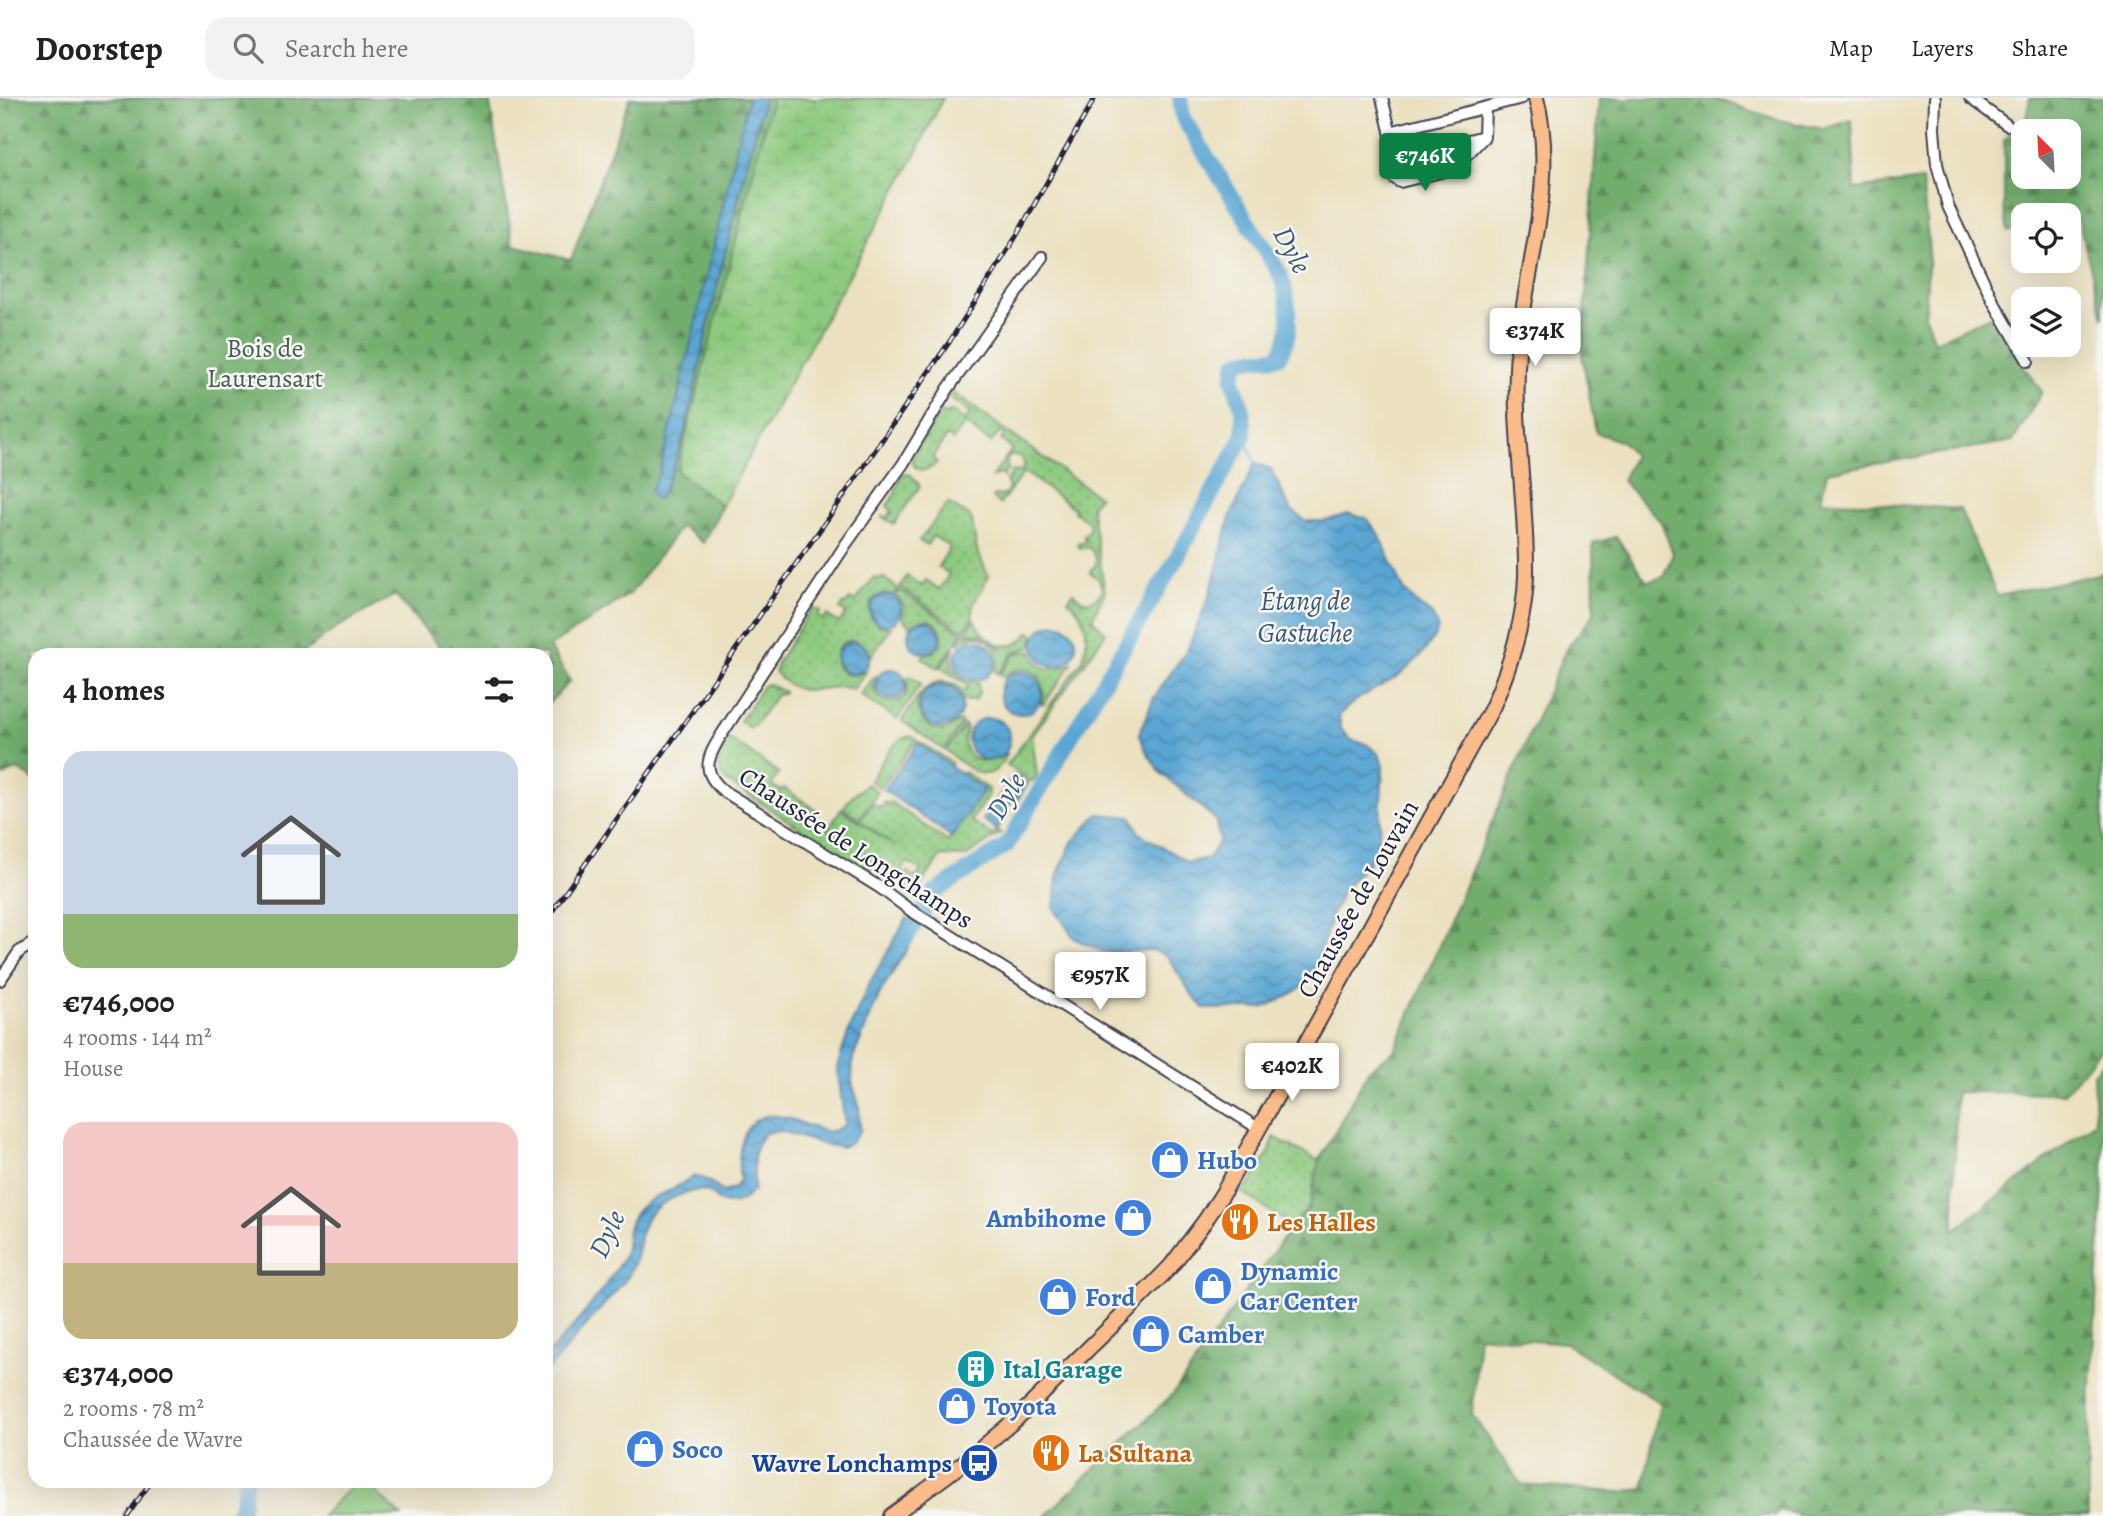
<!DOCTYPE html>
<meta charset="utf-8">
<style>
:root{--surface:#fff;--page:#f2f2f2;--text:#222;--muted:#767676;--line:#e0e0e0;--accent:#0b8043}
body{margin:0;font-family:Alegreya,serif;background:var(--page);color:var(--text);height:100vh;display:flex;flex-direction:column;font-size:26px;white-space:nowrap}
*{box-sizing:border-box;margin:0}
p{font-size:23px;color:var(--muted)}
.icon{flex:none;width:38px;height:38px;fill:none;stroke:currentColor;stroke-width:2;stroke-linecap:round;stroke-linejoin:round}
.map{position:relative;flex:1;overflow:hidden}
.drawer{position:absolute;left:28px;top:550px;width:525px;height:840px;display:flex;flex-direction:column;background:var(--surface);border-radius:21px;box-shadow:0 7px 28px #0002}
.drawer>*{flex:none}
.needle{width:46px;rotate:336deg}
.controls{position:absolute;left:2011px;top:21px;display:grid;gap:14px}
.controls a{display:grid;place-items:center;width:70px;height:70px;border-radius:14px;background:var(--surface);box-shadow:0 7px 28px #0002;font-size:35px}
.price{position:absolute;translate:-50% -60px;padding:0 16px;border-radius:7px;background:#fff;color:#222;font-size:23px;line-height:46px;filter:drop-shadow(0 2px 4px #0008)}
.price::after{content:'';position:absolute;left:50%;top:42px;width:21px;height:16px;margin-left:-10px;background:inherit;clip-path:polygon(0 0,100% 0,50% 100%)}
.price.selected{background:var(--accent);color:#fff}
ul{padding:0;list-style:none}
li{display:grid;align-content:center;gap:14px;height:371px;padding:0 35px}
li span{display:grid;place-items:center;height:217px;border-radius:21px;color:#555}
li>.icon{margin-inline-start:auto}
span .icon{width:126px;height:126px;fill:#fffc;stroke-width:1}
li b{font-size:30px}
h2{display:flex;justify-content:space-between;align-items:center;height:84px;padding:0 35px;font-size:30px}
header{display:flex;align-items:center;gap:42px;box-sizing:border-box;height:98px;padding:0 35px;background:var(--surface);border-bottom:2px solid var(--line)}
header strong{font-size:33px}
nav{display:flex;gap:38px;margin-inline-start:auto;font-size:24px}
.search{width:490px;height:63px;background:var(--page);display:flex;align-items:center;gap:18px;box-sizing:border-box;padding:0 24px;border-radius:21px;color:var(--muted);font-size:26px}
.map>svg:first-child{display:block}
.grass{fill:url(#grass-dots);stroke:#58765c;stroke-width:2}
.forest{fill:url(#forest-firs);stroke:#4a6854;stroke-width:2;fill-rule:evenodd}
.wetland{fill:url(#wetland-marsh);stroke:#58765c;stroke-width:2}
.park{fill:#8dc97e;stroke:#58765c;stroke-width:2}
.water{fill:url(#water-waves);stroke:#3e6487;stroke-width:2}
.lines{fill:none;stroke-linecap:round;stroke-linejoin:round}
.stream{stroke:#5aa6d3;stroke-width:2.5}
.river{stroke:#5aa6d3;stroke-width:16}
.minor-casing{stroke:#403f4f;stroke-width:14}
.major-casing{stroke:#403f4f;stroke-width:18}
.minor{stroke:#fff;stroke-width:10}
.major{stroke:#f9bc8a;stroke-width:14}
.rail-casing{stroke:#22223b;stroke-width:5}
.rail{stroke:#f6f6f2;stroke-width:2.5;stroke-dasharray:8;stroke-linecap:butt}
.labels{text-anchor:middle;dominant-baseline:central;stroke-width:5;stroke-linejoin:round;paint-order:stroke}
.park-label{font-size:26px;fill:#475c52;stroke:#f6f6f2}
.street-label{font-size:26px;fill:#22223b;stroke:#f6f6f2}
.shop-label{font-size:26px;font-weight:bold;fill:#366cbe;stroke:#f6f6f2;text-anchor:start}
.food-label{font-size:26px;font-weight:bold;fill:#c56008;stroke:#f6f6f2;text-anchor:start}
.culture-label{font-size:26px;font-weight:bold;fill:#0d838f;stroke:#f6f6f2;text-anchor:start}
.transit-label{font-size:26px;font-weight:bold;fill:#164399;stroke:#f6f6f2;text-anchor:end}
.water-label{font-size:28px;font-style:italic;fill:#385778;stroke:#f6f6f2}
</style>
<header>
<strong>Doorstep</strong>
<div class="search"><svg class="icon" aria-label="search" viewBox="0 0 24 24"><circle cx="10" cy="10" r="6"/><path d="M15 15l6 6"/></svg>Search here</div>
<nav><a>Map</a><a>Layers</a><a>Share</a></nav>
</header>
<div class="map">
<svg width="2103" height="1418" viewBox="0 0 2103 1418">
<defs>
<pattern id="grass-dots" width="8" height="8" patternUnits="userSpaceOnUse" patternTransform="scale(1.75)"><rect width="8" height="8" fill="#8dc97e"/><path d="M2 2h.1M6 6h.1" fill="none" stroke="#79ac6e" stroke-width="1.8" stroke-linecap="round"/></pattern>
<pattern id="forest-firs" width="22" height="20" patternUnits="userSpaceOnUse" patternTransform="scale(1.75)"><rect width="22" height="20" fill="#72ad6d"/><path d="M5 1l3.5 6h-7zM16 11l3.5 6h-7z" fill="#5d8c5b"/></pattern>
<pattern id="wetland-marsh" width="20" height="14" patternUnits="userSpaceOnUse" patternTransform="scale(1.75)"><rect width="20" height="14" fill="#8dc97e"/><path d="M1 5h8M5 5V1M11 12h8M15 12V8" fill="none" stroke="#79ac6e"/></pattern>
<pattern id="water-waves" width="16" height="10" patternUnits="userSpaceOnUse" patternTransform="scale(1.75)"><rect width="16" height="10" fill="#5aa6d3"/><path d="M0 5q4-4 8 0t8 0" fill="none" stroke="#4a87ac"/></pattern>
</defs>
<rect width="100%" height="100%" fill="#f6f6f2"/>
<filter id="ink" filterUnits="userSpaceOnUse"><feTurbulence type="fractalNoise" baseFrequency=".0143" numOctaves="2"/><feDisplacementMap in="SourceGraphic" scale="14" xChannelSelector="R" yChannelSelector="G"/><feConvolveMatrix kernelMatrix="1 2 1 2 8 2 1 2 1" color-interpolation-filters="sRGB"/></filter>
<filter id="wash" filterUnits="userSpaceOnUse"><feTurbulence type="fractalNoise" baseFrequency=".00686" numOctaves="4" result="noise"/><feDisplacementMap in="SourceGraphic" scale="28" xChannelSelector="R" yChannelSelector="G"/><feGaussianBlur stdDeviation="1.57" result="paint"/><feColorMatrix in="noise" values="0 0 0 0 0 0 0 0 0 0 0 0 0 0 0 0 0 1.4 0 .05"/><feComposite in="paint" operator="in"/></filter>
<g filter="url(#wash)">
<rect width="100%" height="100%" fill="#ebe1c1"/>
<g class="grass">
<path d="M952 294 1099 399 1091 408 1105 494 1092 521 1106 535 1032 638 1037 676 1033 683H1029L1007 667 1083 561C1090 538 1086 517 1068 502L1074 494C1082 508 1096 506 1102 491L1098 480 1090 475V473L1096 467V460L1090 450H1079L1077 447 1079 444 1082 446 1086 441 1083 438 1089 432 1090 425 1074 414 1075 411 1024 374 1000 406 992 400 995 397 1000 398 1007 395 1009 389 1006 382 1010 379 1011 374 1021 373 1025 367 1021 358 1011 357C1006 361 1005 367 1009 372L1004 375V379L1000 376 992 379 1012 351 1001 342 1005 337 1000 334 991 345 965 326 953 342 947 338 932 360 937 364C929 374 918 376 911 363L940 314 947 316 951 313 965 323 970 315 952 302 950 299Z"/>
<path d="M902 375 911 377 920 388 894 426 881 418 887 420 892 413 887 408 894 397Z"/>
<path d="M948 405 968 417 972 422 976 449 988 478C984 494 969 502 973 520L963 533 900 489 907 478 922 488 926 482 939 491 948 478 949 476 938 469 950 449 933 438 927 447 919 443Z"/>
<path d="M874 479 877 481 884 480 898 491 894 497C864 490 859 527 891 530L871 558C861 534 832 539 836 566 843 580 855 578 867 573L853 591C826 582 802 608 775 574L777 565 812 510 821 513 818 518 824 522 827 517 839 525 846 515 840 511 844 505H847L850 501 855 504Z"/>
<path d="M900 492 962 535 938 570 922 560 925 556C958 552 938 505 911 528L902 520 904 508 896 497Z"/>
<path d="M974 522C985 544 1012 560 1029 534L1034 536 1031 549 1014 554 998 576 995 573C1006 547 979 527 957 546L964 535 982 537 1004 552 983 536 966 534Z"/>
<path d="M954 550C946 569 958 585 978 585L979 595 974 602 964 603C952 568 905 590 921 619 926 629 935 632 945 632L960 623 962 626 944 652 902 623C913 607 926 576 951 585 956 587 961 591 965 593L968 588 940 569Z"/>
<path d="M1031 553C1040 577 1057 573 1073 564L1043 607 1041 606C1052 579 1025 560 1003 579L1000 576 1015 555Z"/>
<path d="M875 578 877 579C862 609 915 614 907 581L910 578 921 586 897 621 860 597Z"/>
<path d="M768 586 784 594 782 596 776 597 754 628 750 630 740 623 763 588Z"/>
<path d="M965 627 967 630C955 661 985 672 1008 655 1004 661 999 670 993 674 978 683 958 661 946 653Z"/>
<path d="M911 638 952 665 950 668 918 645H914L881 690 870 683C880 668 892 640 911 638Z"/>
<path d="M729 640 779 675 771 687 782 693 784 690 816 712 811 719 828 731 841 711 896 749 860 723 873 705 881 710 885 704 889 707 891 704 948 744 983 692 962 677 964 674 989 691 987 694 989 696 971 723 992 737 996 734 1001 735 965 759 941 758 916 794 901 783 907 774 916 780 921 772 907 764 901 773 902 775 898 781 875 765 868 774 725 682C714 666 718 654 729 640Z"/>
<path d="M867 686 878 694 859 721 843 710 852 698Z"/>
<path d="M1274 1039 1319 1063 1309 1110 1292 1128 1237 1091 1234 1095 1232 1094 1236 1086 1239 1087 1241 1085 1248 1089 1270 1053Z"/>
</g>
<g class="forest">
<path d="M0 0H489L513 147 571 162 630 0H774L677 372 722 408 703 445 681 428 631 495 549 549 570 583 546 608V556H446L395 497 338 529 301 556H35V683L18 671 4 678 0 674Z"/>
<path d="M1599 0H1713L1779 22 1823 31 1852 22 1855 91 1922 82 1929 153 1925 217 1934 244 1993 217 2022 266 2042 294 2013 343 1827 374 1821 402 1960 411 1997 498 2103 475 2102 950 2064 995 1956 994 1954 1132 2095 1024 2093 975 2103 965V1086L2088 1340V1418H1803L1779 1412 1774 1418H1045L1173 1296 1292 1128 1309 1110 1319 1063 1369 971 1394 953 1566 551 1594 516 1593 445 1616 439 1647 484 1663 479 1673 456 1661 424 1622 382 1634 358 1623 344 1596 335 1582 257ZM1479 1237 1565 1245 1660 1305 1643 1391 1617 1394 1522 1387 1472 1317Z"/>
<path d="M2030 0H2103V220L2078 120 2069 122 2068 117H2023V131L2008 134 2004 110V42L2026 21ZM2023 33H2068V79H2023Z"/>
</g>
<path class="wetland" d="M772 0H943L916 56 722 408 677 373Z"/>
<path class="park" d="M356 1383H364L401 1418H322Z"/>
<g class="water">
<path d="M748 0H764C744 77 724 155 707 233 695 283 685 358 658 401L654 400 650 393 659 376 677 304Z"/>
<path d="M1255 365 1271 371 1290 411 1306 423H1324L1349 416 1366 420 1379 436 1404 492 1418 507 1432 516 1438 531C1432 548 1410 570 1395 580 1374 593 1357 598 1339 617L1341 631 1351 642 1366 646 1379 656 1383 668 1379 739 1368 766 1345 790 1333 814 1312 881 1289 898 1263 910 1205 911 1194 900 1167 858 1153 852 1106 855 1075 841 1054 811 1057 778 1072 744 1098 716 1132 719 1139 735 1188 764 1208 760 1220 742 1215 721 1160 674 1146 653 1139 636 1153 601 1188 550 1210 496 1230 419Z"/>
<circle cx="886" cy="512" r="15"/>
<circle cx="924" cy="539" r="16"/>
<circle cx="1055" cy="547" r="21"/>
<circle cx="975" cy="562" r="20"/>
<circle cx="853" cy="560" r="16"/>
<circle cx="891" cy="586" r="15"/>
<circle cx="1021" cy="595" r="21"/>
<circle cx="941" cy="608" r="21"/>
<circle cx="989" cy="641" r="21"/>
<path d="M918 645 984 692 952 739 884 692Z"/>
<path d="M1014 677 1028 686 1017 702 1014 700 1005 714 1008 716 997 732 983 722Z"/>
<path d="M907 820 921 829 880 895 853 960 852 985 859 1007 860 1033 851 1045 841 1049 825 1047 780 1033 765 1035C749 1053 755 1069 754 1092 746 1101 735 1110 721 1104 716 1102 713 1096 708 1094 694 1087 658 1105 649 1117 638 1131 640 1148 635 1164 633 1169 630 1174 628 1179L546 1274V1258C574 1230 601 1196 622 1162 629 1151 625 1136 630 1125 641 1099 664 1098 684 1084 689 1081 692 1077 698 1079 710 1081 714 1090 725 1094L734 1090 740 1083C736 1054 742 1009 783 1019 797 1022 811 1030 825 1033 833 1034 839 1031 845 1026L837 969 849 932 869 886Z"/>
</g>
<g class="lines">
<path class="stream" d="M1244 337 1255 365"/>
<g class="river">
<path d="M905 842 935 794 1007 747 1174 465 1244 337 1243 312 1233 282 1236 265 1247 261 1278 259C1295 236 1289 202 1280 176L1183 20 1180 0"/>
<path d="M236 1418 242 1407 246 1382"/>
</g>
</g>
</g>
<g filter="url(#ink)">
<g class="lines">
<defs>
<g id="minor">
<path d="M1382 0 1397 61 1484 38 1485 10"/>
<path d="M1935 0 1934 31 1937 66 1948 108 1993 203 2028 263"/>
<path d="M1970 0 2007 27"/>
<path d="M1390 34 1522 0"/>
<path d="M1397 61 1392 69 1394 80 1400 84 1453 71 1483 40"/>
<path d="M1042 159 948 291 903 366 846 446 722 636C707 660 700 674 725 694L879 789 910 812 1258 1030"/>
<path d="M0 882 19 854 35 844"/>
</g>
<path id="major" d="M891 1418 970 1360 1016 1321 1123 1217 1171 1168 1205 1123 1223 1095 1492 610C1510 569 1525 523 1526 477 1527 402 1512 328 1518 253 1525 169 1558 84 1536 0"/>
</defs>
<use href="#minor" class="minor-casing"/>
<use href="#major" class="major-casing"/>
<use href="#minor" class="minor"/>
<use href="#major" class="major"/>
<defs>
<g id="rail">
<path d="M546 822 838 406 950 243 1014 142 1095 0"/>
<path d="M127 1418 152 1382"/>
</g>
</defs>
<use href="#rail" class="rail-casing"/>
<use href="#rail" class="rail"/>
</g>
</g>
<defs>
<symbol id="shop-disc" viewBox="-11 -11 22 22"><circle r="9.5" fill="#3f7fe0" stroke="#f6f6f2"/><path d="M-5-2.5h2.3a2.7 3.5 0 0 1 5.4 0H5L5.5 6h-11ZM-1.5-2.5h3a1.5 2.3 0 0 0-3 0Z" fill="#fff"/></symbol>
<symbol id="restaurant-disc" viewBox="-11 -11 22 22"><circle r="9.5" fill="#e8710a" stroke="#f6f6f2"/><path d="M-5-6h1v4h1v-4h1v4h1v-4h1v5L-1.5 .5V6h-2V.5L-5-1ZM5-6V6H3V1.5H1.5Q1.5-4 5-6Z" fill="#fff"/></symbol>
<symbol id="building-disc" viewBox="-11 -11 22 22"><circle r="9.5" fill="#0f9aa8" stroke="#f6f6f2"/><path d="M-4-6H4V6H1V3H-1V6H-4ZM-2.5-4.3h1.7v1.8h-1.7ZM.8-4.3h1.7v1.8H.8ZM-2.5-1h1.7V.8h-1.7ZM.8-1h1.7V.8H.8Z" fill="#fff"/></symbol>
<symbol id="bus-disc" viewBox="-11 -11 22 22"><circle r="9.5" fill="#1a4fb4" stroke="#f6f6f2"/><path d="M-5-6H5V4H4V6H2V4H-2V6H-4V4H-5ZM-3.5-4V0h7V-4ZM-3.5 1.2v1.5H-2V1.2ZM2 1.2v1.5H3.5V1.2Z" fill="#fff"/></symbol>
</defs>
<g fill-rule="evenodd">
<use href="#shop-disc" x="1148" y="1040" width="44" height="44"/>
<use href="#shop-disc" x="1111" y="1098" width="44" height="44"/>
<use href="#restaurant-disc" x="1218" y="1102" width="44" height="44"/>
<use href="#shop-disc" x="1191" y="1166" width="44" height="44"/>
<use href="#shop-disc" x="1036" y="1177" width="44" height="44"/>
<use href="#shop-disc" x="1129" y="1214" width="44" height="44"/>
<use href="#building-disc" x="954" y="1249" width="44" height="44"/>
<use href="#shop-disc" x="935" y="1286" width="44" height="44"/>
<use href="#shop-disc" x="623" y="1329" width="44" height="44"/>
<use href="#restaurant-disc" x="1029" y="1333" width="44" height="44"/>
<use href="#bus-disc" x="957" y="1343" width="44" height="44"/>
</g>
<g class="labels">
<g class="park-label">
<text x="265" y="250">Bois de<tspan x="265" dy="30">Laurensart</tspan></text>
</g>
<g class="street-label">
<text transform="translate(856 750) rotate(33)">Chaussée de Longchamps</text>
<text transform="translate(1358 801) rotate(-61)">Chaussée de Louvain</text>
</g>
<g class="shop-label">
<text x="1197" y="1062">Hubo</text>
<text x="1106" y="1120" text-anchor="end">Ambihome</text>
<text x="1240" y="1173">Dynamic<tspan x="1240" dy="30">Car Center</tspan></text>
<text x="1085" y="1199">Ford</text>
<text x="1178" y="1236">Camber</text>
<text x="984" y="1308">Toyota</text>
<text x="672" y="1351">Soco</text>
</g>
<g class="food-label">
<text x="1267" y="1124">Les Halles</text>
<text x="1078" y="1355">La Sultana</text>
</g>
<g class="culture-label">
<text x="1003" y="1271">Ital Garage</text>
</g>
<g class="transit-label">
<text x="952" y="1365">Wavre Lonchamps</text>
</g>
<g class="water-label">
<text transform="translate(1292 152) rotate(62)">Dyle</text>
<text x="1305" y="503">Étang de<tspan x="1305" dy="32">Gastuche</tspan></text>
<text transform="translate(1006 698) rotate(-59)">Dyle</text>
<text transform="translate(607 1136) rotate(-65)">Dyle</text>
</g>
</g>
</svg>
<div class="controls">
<a><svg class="needle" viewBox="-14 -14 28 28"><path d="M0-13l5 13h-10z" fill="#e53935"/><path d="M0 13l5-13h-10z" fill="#767676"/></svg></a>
<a><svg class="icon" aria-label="locate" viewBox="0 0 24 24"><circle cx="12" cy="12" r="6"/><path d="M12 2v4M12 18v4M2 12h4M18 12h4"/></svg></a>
<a><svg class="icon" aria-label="layers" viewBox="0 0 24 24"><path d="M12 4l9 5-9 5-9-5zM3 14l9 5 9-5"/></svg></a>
</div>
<b class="price selected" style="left:1425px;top:95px">€746K</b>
<b class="price" style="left:1535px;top:270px">€374K</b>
<b class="price" style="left:1100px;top:914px">€957K</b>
<b class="price" style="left:1292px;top:1005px">€402K</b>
<section class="drawer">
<h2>4 homes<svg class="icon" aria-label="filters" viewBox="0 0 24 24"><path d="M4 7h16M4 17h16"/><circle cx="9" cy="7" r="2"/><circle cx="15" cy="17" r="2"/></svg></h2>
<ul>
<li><span style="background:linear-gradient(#c9d6e8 75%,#8fb573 0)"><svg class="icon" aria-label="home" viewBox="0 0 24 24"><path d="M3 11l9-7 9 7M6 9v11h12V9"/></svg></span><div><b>€746,000</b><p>4 rooms · 144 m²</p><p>House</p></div></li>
<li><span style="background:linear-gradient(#f6c9c9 65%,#c2b280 0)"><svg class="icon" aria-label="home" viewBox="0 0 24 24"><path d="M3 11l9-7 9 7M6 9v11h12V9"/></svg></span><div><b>€374,000</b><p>2 rooms · 78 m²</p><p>Chaussée de Wavre</p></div></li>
</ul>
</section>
</div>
